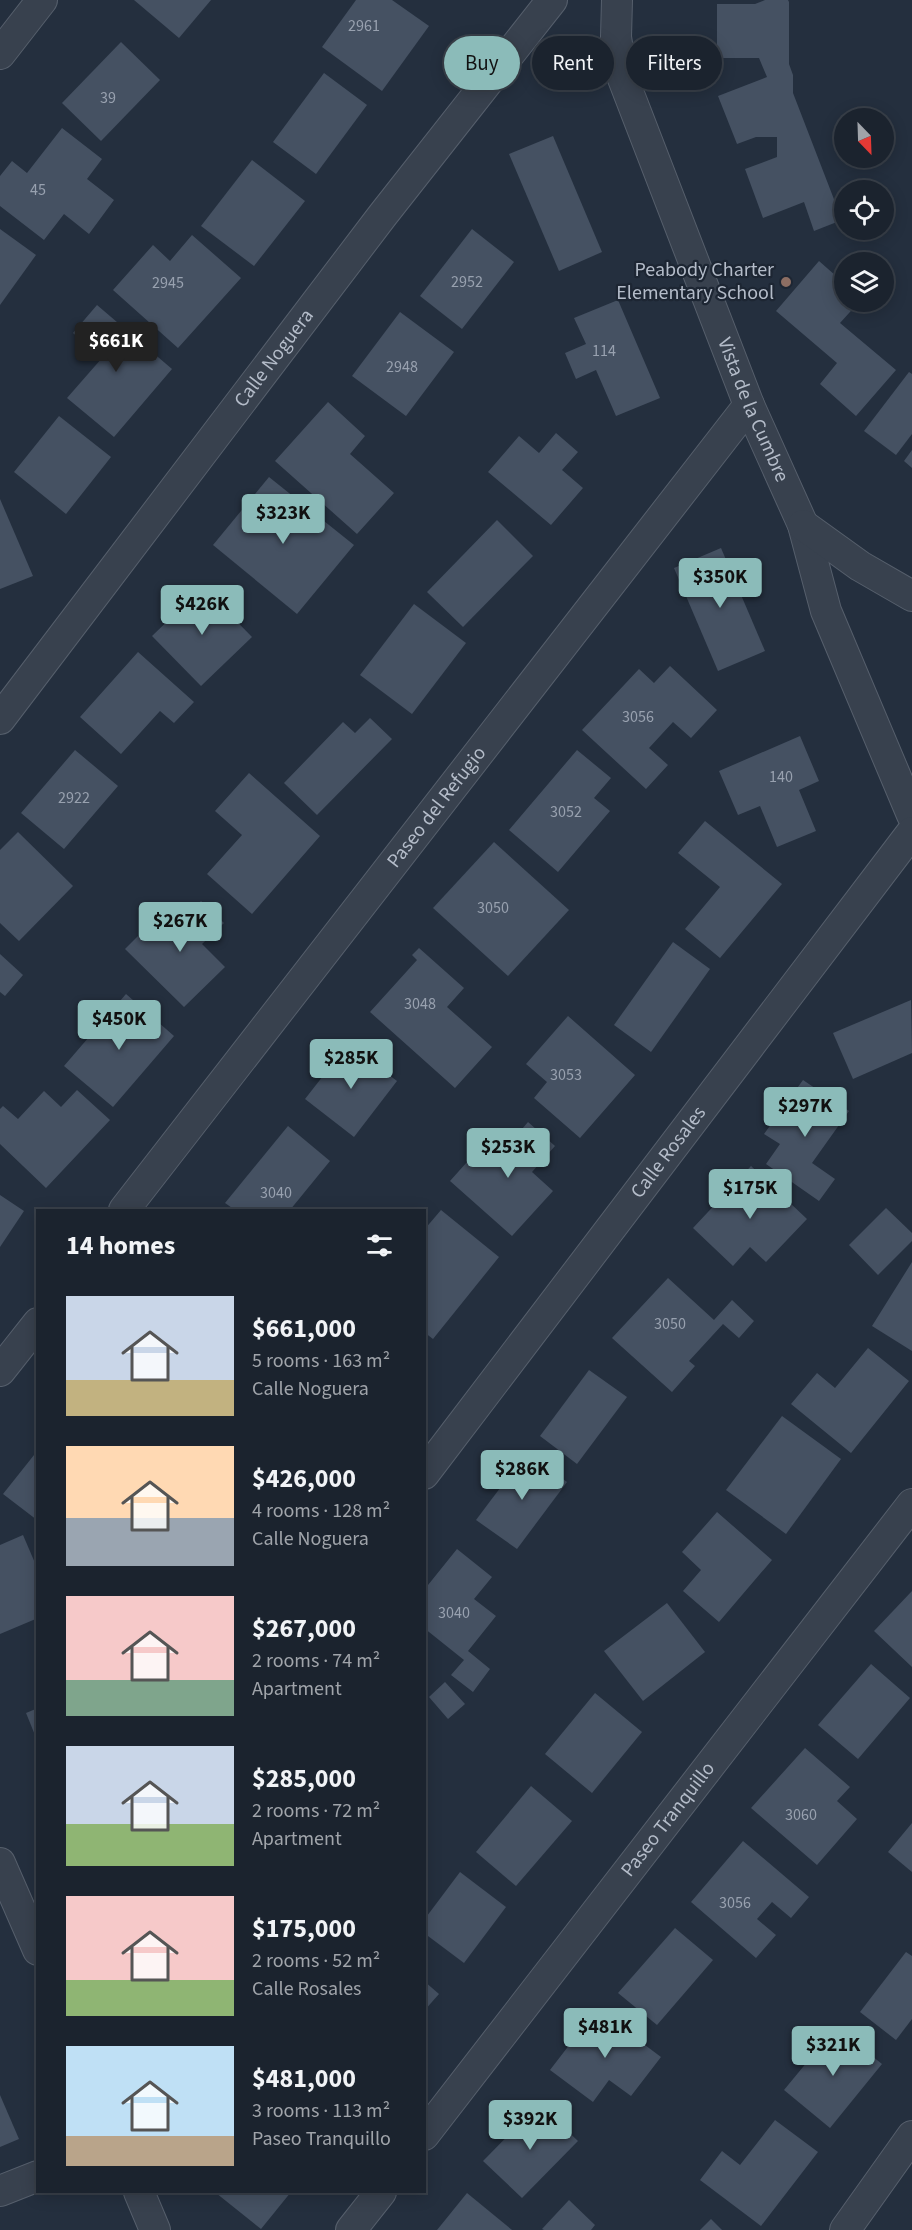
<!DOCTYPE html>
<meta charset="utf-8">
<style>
:root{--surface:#1b232e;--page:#282f3a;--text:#f1f3f6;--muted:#a0a4aa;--line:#39404a;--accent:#8bbbb9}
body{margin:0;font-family:"Source Sans 3",sans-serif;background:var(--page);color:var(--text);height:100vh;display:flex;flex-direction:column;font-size:22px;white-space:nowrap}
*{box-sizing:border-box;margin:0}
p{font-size:20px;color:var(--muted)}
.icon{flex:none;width:33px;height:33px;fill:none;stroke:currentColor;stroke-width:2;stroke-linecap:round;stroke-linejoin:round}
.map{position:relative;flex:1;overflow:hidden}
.drawer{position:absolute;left:36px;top:1209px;width:390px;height:984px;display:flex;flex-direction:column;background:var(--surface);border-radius:0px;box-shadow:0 3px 15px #0003,0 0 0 2px var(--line)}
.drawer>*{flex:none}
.banner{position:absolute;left:444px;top:36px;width:378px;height:54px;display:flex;gap:12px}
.needle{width:39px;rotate:157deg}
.controls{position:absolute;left:834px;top:108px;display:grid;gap:12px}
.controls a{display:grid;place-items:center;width:60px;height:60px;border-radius:50%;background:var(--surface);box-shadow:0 3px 15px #0003,0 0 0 2px var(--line);font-size:30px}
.price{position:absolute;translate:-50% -51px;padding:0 14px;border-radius:6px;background:var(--accent);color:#111;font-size:20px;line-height:39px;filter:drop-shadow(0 2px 3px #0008)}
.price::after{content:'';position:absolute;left:50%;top:36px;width:18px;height:14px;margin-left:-9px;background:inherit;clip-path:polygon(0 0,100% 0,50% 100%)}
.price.active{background:#222;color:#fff}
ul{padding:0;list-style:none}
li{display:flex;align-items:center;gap:18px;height:150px;padding:0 30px}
li span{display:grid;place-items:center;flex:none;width:168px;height:120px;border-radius:0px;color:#555}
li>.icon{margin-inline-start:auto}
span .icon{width:72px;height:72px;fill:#fffc;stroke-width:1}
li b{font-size:26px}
h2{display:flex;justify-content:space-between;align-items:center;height:72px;padding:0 30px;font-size:26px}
.tag{padding:0 21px;border-radius:27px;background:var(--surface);box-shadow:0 3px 15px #0003,0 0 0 2px var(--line);font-size:21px;line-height:54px}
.tag.active{background:var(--accent);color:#111}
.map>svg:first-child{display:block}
.building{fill:#455162}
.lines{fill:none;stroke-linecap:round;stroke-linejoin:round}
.minor-casing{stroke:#565f6c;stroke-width:32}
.minor{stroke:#38414e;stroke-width:30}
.education-dot{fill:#8d6e63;stroke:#1d2633;stroke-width:2}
.labels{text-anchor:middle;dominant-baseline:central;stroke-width:4.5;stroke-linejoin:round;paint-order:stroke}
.number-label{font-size:16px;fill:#98a1af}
.poi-label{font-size:20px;fill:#b4bcc9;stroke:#1d2633;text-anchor:end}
.street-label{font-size:20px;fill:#b4bcc9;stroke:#1d2633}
</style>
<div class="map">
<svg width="912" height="2230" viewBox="0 0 912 2230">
<rect width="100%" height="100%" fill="#242f3e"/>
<g class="building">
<path d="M134 0H211L179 38Z"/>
<path d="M356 0H392L429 26 382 91 322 47Z"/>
<path d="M765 0H788L789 2V64L793 75V93L842 220 814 231 804 202 763 218 745 169 777 157V137H756L737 144 718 96 767 77 759 58H717V4H755Z"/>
<path d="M121 42 160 80 101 141 62 103Z"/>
<path d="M324 73 367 105 316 174 273 142Z"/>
<path d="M62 128 102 159 87 179 114 200 89 234 64 214 44 240 0 206V176L12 161 27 173Z"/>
<path d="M553 136 602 252 559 271 509 154Z"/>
<path d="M252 160 305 201 254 266 201 226Z"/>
<path d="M0 229 36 255 0 305Z"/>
<path d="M472 229 514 262 462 329 420 296Z"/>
<path d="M192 235 241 278 178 348 113 290 153 245 170 261Z"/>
<path d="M819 261 844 283V302H859L840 323 896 370 856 416 820 384 837 363 776 311Z"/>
<path d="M618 300 660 398 616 416 596 370 576 379 565 353 586 344 574 318Z"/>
<path d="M97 305 172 369 114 437 67 398 102 358 73 333Z"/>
<path d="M400 312 454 352 406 416 352 376Z"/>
<path d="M909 372 912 374V434L896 455 864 431Z"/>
<path d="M328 402 365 436 350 454 394 493 357 534 275 461Z"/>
<path d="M59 416 111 457 66 514 14 472Z"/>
<path d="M556 433 578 452 562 470 583 488 551 525 488 472 519 436 539 453Z"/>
<path d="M912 450V468L904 461Z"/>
<path d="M269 477 354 545 297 614 213 545Z"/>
<path d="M0 499 33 576 0 589Z"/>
<path d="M497 520 533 556 463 627 427 592Z"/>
<path d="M721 548 765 651 718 671 674 568Z"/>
<path d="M203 587 252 637 201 686 152 636Z"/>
<path d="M414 604 466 643 412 714 360 675Z"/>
<path d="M138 652 194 702 174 723 160 711 121 754 80 717Z"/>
<path d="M670 666 717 710 691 738 673 722 649 748 668 765 646 789 582 730 639 669 654 683Z"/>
<path d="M370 718 392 739 317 815 284 783 343 722 355 733Z"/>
<path d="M800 736 819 781 799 790 816 831 777 847 760 806 738 815 719 771Z"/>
<path d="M75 750 118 786 64 849 21 813Z"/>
<path d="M577 750 611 778 594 798 610 811 558 872 509 830Z"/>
<path d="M249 773 320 836 252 914 207 874 242 835 215 811Z"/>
<path d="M705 821 782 884 720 958 685 929 720 887 678 853Z"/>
<path d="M18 832 73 886 19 941 0 923V850Z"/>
<path d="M494 842 569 910 508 976 433 908Z"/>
<path d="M201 901 224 923 202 944 225 967 184 1007 125 949 158 916 172 930Z"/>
<path d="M673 942 710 969 651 1052 614 1025Z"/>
<path d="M419 948 464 988 447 1007 492 1047 455 1088 370 1012 417 960 412 955Z"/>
<path d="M0 954 23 975 5 996 0 992Z"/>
<path d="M126 994 174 1036 113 1107 64 1066Z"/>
<path d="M911 1000 912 1053 853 1079 833 1033Z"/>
<path d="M568 1016 635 1075 580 1138 534 1098 547 1082 526 1064Z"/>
<path d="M348 1044 397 1081 354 1137 305 1099Z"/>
<path d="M803 1080 849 1111 812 1163 835 1179 819 1201 766 1164 780 1144 764 1134Z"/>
<path d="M77 1090 110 1120 46 1188 0 1144V1109L3 1106 18 1119 44 1091 61 1107Z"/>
<path d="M528 1122 555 1146 532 1172 553 1191 512 1236 450 1181 484 1143 499 1156Z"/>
<path d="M288 1126 330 1161 290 1210H235L225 1203Z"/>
<path d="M751 1166 807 1219 766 1262 750 1247 733 1266 693 1228Z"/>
<path d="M0 1195 24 1211 0 1247Z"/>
<path d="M886 1208 912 1233V1241L878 1275 849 1245Z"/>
<path d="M441 1210 499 1257 433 1339 424 1332V1230Z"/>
<path d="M912 1262V1351L872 1326Z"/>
<path d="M668 1278 714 1320 732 1300 754 1321 739 1338 723 1324 689 1361 695 1366 672 1392 612 1338Z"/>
<path d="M868 1348 909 1381 851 1453 791 1404 817 1373 835 1388Z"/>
<path d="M589 1370 627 1397 577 1464 540 1436Z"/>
<path d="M782 1416 841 1459 786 1534 726 1490Z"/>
<path d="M38 1450V1519L37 1520 3 1494Z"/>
<path d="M527 1452 567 1482 517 1549 476 1520Z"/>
<path d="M717 1512 772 1560 719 1622 683 1591 701 1570 682 1552Z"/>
<path d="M23 1535 38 1570V1618L0 1634V1545Z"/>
<path d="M457 1549 492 1577 474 1599 496 1616 468 1651 490 1669 473 1692 451 1675 464 1660 424 1628V1590Z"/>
<path d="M912 1591V1667L874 1631Z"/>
<path d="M667 1603 705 1652 643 1701 604 1651Z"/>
<path d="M871 1664 910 1698 858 1759 818 1725Z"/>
<path d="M445 1682 465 1704 448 1719 429 1697Z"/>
<path d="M595 1693 642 1732 592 1793 545 1754Z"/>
<path d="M38 1708V1740H37L26 1713Z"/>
<path d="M805 1748 850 1787 837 1801 857 1819 817 1865 751 1808Z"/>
<path d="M531 1786 572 1821 516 1886 476 1852Z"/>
<path d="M912 1823V1872L888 1852Z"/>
<path d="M743 1841 809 1897 791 1918 772 1902 757 1919 776 1935 756 1958 691 1902Z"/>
<path d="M460 1872 506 1907 464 1963 424 1933V1920Z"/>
<path d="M675 1928 713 1960 657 2025 618 1993Z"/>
<path d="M906 1952 912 1956V2019L896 2040 860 2012Z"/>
<path d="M424 1981 439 1994 424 2011Z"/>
<path d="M597 2009 661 2057 631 2096 609 2080 593 2102 550 2070Z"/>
<path d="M836 2027 882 2064 830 2128 784 2090Z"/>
<path d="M0 2095 19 2139 0 2147Z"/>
<path d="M539 2104 578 2141 522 2198 483 2161Z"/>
<path d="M775 2120 818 2152 761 2226 700 2180 722 2151 740 2165Z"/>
<path d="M217 2192H291L261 2229 216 2193Z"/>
<path d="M467 2193 512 2230H437Z"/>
<path d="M569 2200 595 2225 591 2230H544L542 2229Z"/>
<path d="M711 2219 722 2230H700Z"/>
</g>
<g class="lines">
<defs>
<g id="minor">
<path id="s1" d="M617 0 616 37 622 76 749 405 803 525 826 611 912 815"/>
<path d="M0 54 42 0"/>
<path d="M803 525 860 566 912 596"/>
<path id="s2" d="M0 719 382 216 552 0"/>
<path id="s3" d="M124 1210 749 405"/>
<path d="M0 1371 38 1323"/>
<path id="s4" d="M424 1474 912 832"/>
<path d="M0 1863 38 1950"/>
<path id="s5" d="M424 2135 912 1504"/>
<path d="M0 2191 38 2176"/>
<path d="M139 2192 155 2230"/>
<path d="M351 2230 381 2192"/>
<path d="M845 2230 912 2136"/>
</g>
</defs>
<use href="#minor" class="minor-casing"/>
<use href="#minor" class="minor"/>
</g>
<circle class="education-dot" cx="786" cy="282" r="6"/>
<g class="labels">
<g class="number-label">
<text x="364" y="26">2961</text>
<text x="108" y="98">39</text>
<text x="38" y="190">45</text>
<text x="467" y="282">2952</text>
<text x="168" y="283">2945</text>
<text x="604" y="351">114</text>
<text x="402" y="367">2948</text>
<text x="638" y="717">3056</text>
<text x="781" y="777">140</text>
<text x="74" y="798">2922</text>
<text x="566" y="812">3052</text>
<text x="493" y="908">3050</text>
<text x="420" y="1004">3048</text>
<text x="566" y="1075">3053</text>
<text x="276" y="1193">3040</text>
<text x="670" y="1324">3050</text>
<text x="454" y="1613">3040</text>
<text x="801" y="1815">3060</text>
<text x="735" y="1903">3056</text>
</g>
<g class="poi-label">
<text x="774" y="270">Peabody Charter<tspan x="774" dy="23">Elementary School</tspan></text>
</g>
<g class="street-label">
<text stroke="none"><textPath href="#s2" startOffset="453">Calle Noguera</textPath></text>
<text stroke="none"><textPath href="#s1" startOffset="435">Vista de la Cumbre</textPath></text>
<text stroke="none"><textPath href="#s3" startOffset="510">Paseo del Refugio</textPath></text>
<text stroke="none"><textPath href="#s4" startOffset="404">Calle Rosales</textPath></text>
<text stroke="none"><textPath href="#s5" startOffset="399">Paseo Tranquillo</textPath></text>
</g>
</g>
</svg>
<div class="controls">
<a><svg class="needle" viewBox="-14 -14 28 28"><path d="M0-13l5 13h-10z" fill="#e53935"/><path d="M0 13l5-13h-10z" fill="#a0a4aa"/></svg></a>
<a><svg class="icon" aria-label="locate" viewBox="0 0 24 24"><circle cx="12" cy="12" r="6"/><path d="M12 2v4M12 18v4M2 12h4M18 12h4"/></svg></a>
<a><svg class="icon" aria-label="layers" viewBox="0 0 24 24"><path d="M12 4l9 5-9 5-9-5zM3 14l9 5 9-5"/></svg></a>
</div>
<b class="price active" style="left:116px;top:373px">$661K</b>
<b class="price" style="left:283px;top:545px">$323K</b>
<b class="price" style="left:720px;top:609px">$350K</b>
<b class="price" style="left:202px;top:636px">$426K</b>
<b class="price" style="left:180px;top:953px">$267K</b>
<b class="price" style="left:119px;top:1051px">$450K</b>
<b class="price" style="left:351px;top:1090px">$285K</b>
<b class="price" style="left:805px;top:1138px">$297K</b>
<b class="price" style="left:508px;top:1179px">$253K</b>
<b class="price" style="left:750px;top:1220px">$175K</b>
<b class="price" style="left:522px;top:1501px">$286K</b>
<b class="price" style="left:605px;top:2059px">$481K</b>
<b class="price" style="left:833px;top:2077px">$321K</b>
<b class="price" style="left:530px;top:2151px">$392K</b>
<div class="banner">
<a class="tag active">Buy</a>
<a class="tag">Rent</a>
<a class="tag">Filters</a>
</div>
<section class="drawer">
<h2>14 homes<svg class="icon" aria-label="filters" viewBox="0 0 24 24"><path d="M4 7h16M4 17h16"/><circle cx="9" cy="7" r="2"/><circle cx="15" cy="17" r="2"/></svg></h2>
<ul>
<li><span style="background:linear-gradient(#c9d6e8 70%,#c2b280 0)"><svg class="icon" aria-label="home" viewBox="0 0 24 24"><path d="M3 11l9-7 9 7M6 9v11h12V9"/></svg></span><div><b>$661,000</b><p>5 rooms · 163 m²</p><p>Calle Noguera</p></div></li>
<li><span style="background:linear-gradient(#ffd9b3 60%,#9aa5b1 0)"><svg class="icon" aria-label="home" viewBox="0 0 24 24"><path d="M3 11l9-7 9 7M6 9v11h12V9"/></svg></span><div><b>$426,000</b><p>4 rooms · 128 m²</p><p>Calle Noguera</p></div></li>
<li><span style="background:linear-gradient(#f6c9c9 70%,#7fa58c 0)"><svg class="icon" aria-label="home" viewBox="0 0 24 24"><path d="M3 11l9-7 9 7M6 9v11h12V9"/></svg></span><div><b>$267,000</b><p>2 rooms · 74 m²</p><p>Apartment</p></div></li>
<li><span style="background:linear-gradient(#c9d6e8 65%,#8fb573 0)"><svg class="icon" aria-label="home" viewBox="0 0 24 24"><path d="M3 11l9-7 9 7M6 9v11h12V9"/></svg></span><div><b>$285,000</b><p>2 rooms · 72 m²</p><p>Apartment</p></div></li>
<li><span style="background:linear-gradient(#f6c9c9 70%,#8fb573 0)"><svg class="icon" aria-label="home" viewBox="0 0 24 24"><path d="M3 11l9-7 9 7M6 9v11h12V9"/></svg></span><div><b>$175,000</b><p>2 rooms · 52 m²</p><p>Calle Rosales</p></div></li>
<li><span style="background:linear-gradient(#bfe0f5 75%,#b9a48a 0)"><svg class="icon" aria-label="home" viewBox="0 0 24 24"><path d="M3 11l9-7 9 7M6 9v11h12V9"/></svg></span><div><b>$481,000</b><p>3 rooms · 113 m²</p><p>Paseo Tranquillo</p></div></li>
</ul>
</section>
</div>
